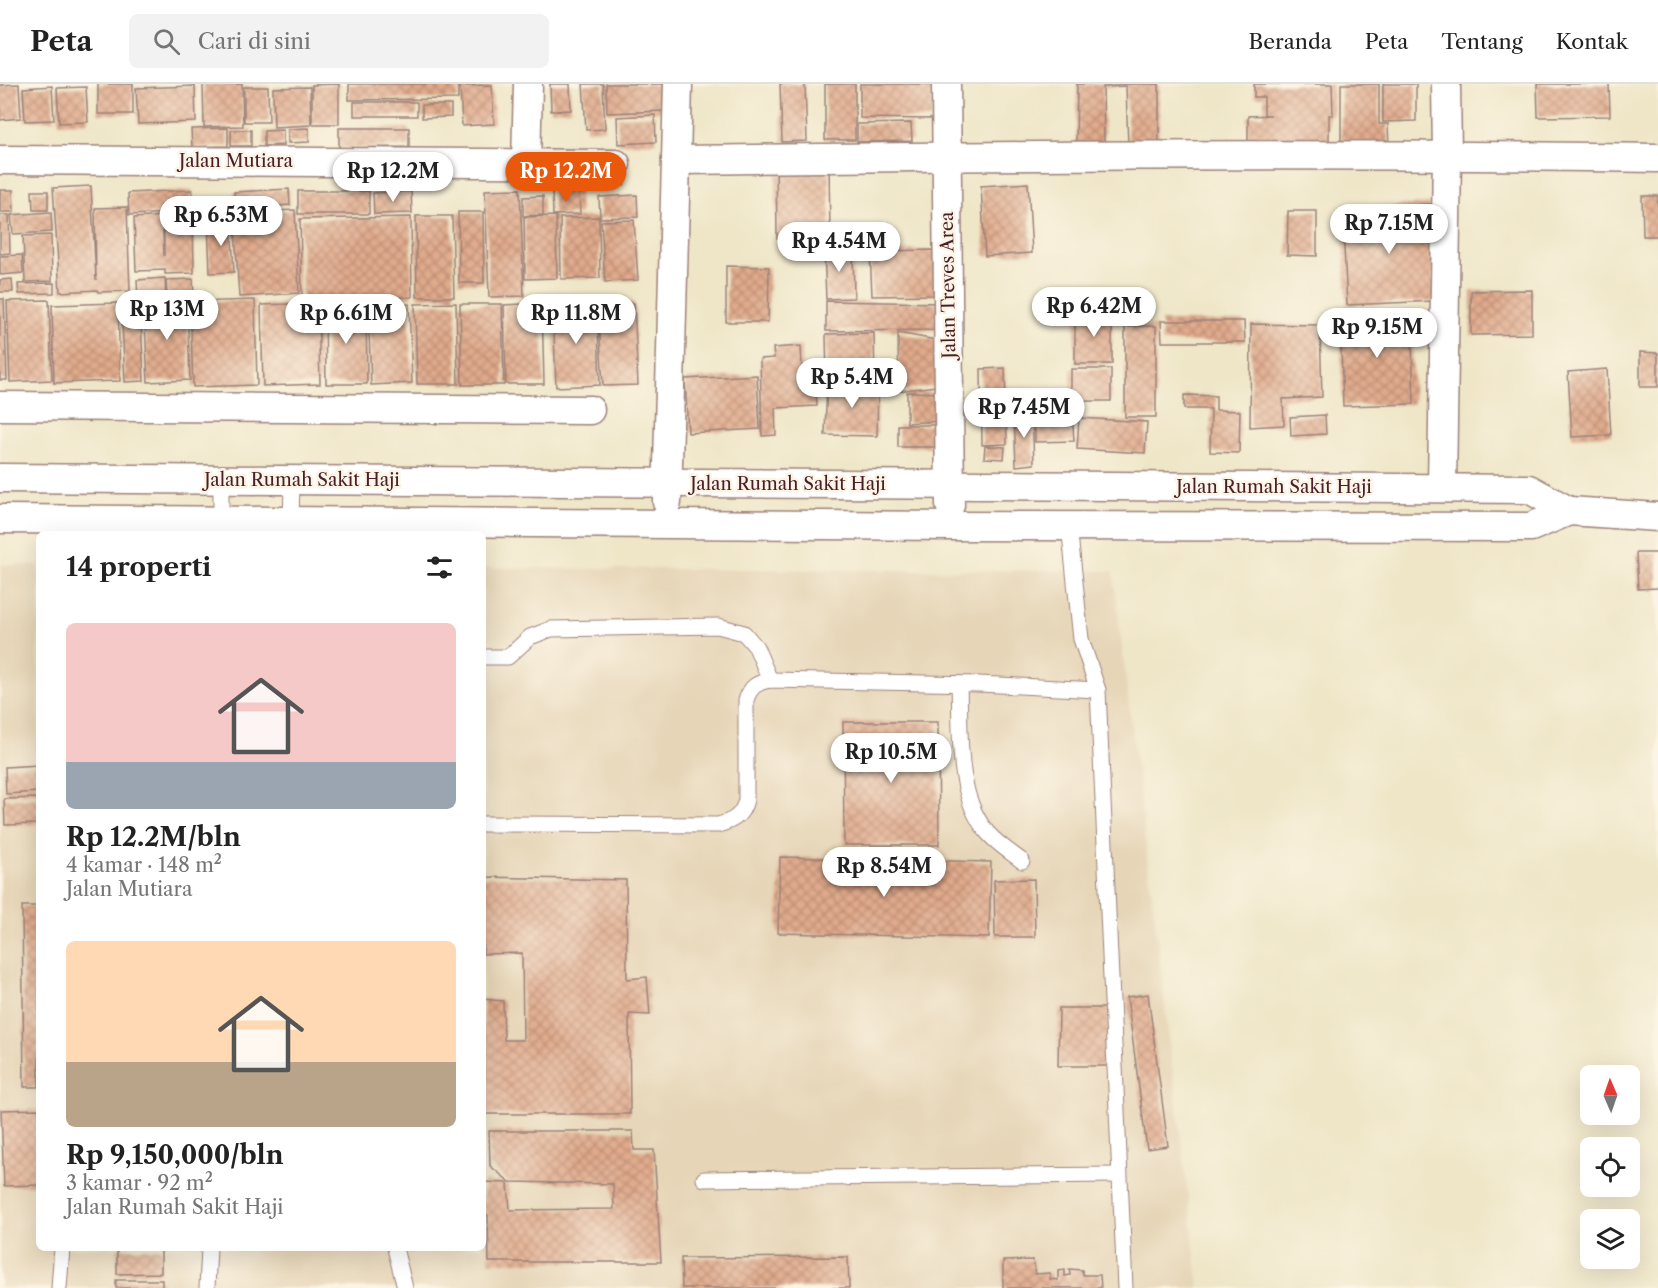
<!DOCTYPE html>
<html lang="id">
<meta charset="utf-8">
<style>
:root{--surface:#fff;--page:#f2f2f2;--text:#222;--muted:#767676;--line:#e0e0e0;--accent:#ea580c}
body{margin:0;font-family:"Libre Caslon Text",serif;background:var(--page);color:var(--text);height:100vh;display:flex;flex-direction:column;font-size:22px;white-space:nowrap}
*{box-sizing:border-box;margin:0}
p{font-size:20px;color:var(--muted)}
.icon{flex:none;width:33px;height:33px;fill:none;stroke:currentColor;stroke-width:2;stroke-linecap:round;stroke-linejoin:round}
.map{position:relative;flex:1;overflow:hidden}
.sheet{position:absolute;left:36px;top:447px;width:450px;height:720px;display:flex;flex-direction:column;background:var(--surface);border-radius:9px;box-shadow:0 6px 24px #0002}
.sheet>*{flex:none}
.needle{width:39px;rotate:358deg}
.fabs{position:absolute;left:1580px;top:981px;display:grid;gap:12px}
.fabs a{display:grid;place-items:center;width:60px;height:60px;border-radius:9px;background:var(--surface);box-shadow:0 6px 24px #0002;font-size:30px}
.price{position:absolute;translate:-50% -51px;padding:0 14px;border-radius:21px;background:#fff;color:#222;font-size:20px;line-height:39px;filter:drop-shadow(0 2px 3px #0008)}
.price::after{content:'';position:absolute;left:50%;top:36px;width:18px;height:14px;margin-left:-9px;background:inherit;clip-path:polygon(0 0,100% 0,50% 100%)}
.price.on{background:var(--accent);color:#fff}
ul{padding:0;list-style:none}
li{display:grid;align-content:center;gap:12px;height:318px;padding:0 30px}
li span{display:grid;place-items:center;height:186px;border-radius:9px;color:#555}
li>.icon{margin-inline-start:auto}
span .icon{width:108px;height:108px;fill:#fffc;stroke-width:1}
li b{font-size:26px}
h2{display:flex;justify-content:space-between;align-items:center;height:72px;padding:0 30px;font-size:26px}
header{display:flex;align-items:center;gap:36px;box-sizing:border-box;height:84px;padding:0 30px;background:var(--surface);border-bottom:2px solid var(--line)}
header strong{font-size:28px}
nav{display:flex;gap:33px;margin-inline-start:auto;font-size:21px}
.search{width:420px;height:54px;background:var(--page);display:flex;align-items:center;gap:15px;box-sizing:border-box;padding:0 21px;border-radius:9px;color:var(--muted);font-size:22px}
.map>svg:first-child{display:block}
.built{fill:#e6d5b7}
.building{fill:url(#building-cross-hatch)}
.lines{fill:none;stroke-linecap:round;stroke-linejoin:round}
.lane-casing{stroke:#9c827a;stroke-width:17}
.street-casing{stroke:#9c827a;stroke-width:31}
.lane{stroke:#fff;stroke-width:15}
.street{stroke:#fff;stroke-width:28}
.labels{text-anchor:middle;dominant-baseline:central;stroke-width:5;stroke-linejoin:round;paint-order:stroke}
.street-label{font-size:18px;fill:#4a1f2b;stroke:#fcf5e5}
</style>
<header>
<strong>Peta</strong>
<div class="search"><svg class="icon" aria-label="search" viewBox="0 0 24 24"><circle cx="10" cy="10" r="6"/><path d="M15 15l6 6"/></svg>Cari di sini</div>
<nav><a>Beranda</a><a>Peta</a><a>Tentang</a><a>Kontak</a></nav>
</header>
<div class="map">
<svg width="1658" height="1204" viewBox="0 0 1658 1204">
<defs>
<pattern id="building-cross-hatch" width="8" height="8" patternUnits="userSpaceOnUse" patternTransform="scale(1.5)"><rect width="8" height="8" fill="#e1ab8c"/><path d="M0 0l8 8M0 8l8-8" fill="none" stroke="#b88b73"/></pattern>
</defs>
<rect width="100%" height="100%" fill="#fcf5e5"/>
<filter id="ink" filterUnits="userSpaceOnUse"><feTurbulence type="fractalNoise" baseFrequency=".0167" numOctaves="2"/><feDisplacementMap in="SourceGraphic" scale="12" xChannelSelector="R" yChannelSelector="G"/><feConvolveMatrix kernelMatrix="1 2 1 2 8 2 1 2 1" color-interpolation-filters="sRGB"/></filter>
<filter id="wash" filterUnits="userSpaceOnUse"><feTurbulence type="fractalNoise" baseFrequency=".008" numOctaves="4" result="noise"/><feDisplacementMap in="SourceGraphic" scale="24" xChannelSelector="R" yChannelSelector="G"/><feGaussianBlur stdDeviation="1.35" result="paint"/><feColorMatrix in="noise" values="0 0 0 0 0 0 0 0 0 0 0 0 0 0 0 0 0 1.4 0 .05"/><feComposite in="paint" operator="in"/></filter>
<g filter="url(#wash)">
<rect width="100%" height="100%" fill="#efe6c8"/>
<path class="built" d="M0 481H39V1164H483V484L1113 487 1199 1204H0Z"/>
<g id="blocks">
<g class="building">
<path d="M19 0 21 34 0 36V1Z"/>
<rect x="98" y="0" width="35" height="30"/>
<path d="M203 0H242L243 42 204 43Z"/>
<path d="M339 0V40H312V1Z"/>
<path d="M349 0H458V15L349 16Z"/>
<path d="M550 0H570L571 26 551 27Z"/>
<path d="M583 0H603L605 45 586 46Z"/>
<path d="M606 0H665L666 27 607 29Z"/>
<path d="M780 0H805L807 57 782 58Z"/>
<rect x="825" y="0" width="30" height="56"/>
<path d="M860 0H932V35L860 34Z"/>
<path d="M1077 0H1159V63H1128L1126 2 1103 3 1104 61 1076 60Z"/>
<path d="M1254 0H1332L1333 31H1329V64L1248 65V32L1271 31H1264V13H1254Z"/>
<path d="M1341 0H1379V40H1388L1389 62 1341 64Z"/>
<path d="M1383 0H1416V37L1383 38Z"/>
<path d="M1537 0H1609L1610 32 1538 33Z"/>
<path d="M492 1 494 40 462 42 460 2Z"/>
<path d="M52 2 54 36 25 37 23 4Z"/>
<path d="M195 2 196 38 138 40 136 4Z"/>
<path d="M86 3 88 38 59 39 57 4Z"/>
<path d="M244 3H268L269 38H244Z"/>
<path d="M310 3 311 41 274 43 273 4Z"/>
<rect x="354" y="18" width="63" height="14"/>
<path d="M422 21H451V33L422 34Z"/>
<path d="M655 31 656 58 618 60 617 33Z"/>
<path d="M911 39 912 57 857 58V40Z"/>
<path d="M228 44V62L192 63 191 45Z"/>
<path d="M309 44V58L288 59V45Z"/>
<path d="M339 44H409V63L339 64Z"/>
<rect x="231" y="46" width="20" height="16"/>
<path d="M283 46V61L264 62V47Z"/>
<path d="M776 75H829L830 154 777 155Z"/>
<path d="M623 89 624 101H610V90Z"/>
<path d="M1028 99 1032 169 985 172 981 102Z"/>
<path d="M91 102 96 196 95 124 127 123 130 207 98 208 97 206 60 208 53 104Z"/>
<path d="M289 105 290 121 235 125 234 108Z"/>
<path d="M520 105 524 212 489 213 485 106Z"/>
<path d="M0 106H13L14 128H0Z"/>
<path d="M192 106 193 128 129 131 128 109Z"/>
<path d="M32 107H48V126H33Z"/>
<rect x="298" y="107" width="71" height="23"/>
<path d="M411 107 412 129 374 130 373 109Z"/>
<path d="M579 107 580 130 553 131 552 108Z"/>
<path d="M637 111 638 133 600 134 599 113Z"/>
<path d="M543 112V131L523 132V113Z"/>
<path d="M1642 112H1658V152H1643Z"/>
<path d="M1430 120 1435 217 1347 221 1342 125Z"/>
<path d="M295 126 299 209 239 213 234 129Z"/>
<path d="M1288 127H1317V172L1287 171Z"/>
<path d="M51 128 52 148 13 150 11 131Z"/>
<path d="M458 128H483L484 199H459Z"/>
<path d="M0 131H9L10 169 0 170Z"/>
<path d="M162 132 164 172V133L193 132 194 189 165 190V186L136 187 134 134Z"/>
<path d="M416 132H452L454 213H417Z"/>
<path d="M556 132 557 194 525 195 524 133Z"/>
<path d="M411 133 412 213 302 215 300 135Z"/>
<path d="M599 133 600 194 561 195 560 134Z"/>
<path d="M231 136 234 188 210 189 208 137Z"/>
<path d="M634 136 638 196 605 198 601 137Z"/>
<path d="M51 151 52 197 25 198 23 152Z"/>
<path d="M853 163 854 214 826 215 824 164Z"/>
<path d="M937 166 938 211 872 212 870 167Z"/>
<path d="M22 171 23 189 0 191V172Z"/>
<path d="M726 182 769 183 768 238H726Z"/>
<path d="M165 194 166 214 138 216 137 196Z"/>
<path d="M12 195 13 208H0V196Z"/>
<path d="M193 195 194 212 167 214 166 196Z"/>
<path d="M54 199V209L19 210 18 200Z"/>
<path d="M1532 206V250L1471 251V207Z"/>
<path d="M0 215H4L7 296H0Z"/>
<path d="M49 216 52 296 10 298 7 217Z"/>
<path d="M255 216 257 301 193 303 190 218Z"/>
<path d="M187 217 190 296 148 298 144 219Z"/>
<path d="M826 217 941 219 944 246 826 247Z"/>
<path d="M140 218 144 297 125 298 121 219Z"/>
<path d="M118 219 120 297 54 299 52 221Z"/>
<path d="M318 219 320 300 263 302 261 221Z"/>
<path d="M456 219 458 300H417L415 220Z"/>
<path d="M542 219 544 300H506L504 221Z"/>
<path d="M597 219 600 301 556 303 553 220Z"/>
<path d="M634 219 638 301 603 302 598 221Z"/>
<path d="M409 220 412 299 371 301 368 222Z"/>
<path d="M460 220H502L504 301H462Z"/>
<path d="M325 222H366L367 300H326Z"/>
<path d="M1112 227V280H1075V228Z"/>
<path d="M1411 229 1414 320 1343 322 1340 231Z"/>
<path d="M1161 237H1244L1245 258H1162Z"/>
<path d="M1251 240 1320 241 1322 313 1283 315 1284 341 1250 343Z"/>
<path d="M1156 242V333H1125V243Z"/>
<path d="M874 249 875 294 827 296 826 250Z"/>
<path d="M898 249 941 257 943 301 899 307Z"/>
<path d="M801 262 802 284 814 282 817 322 775 324 776 351 762 352 760 275 774 274 773 264Z"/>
<path d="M1640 268 1658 269V303H1640Z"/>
<path d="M1005 284 1007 360 982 361 981 285Z"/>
<rect x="1071" y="285" width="40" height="32"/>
<path d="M1607 285 1611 351 1572 353 1568 288Z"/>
<path d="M757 291 760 345 688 349 685 295Z"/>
<path d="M827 298 878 299 877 352 825 351Z"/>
<path d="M907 308 943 309 942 337 907 339Z"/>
<path d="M1184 311 1216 312V326L1240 327 1239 369 1210 368 1211 325H1184Z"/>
<path d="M1032 329 1034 380 1016 382 1014 330Z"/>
<path d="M1325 331 1326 350 1291 352 1290 333Z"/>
<path d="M1079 334 1147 338 1145 369 1077 365Z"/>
<path d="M898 341H946L945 363H898Z"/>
<path d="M1073 341 1074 357 1035 358V342Z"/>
<path d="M985 362 1005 363 1004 375 984 374Z"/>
<path d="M1636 469H1658V504L1638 505Z"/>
<path d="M843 638H938L939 761H844Z"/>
<path d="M39 681V708L6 710 5 683Z"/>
<path d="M39 714V740L5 741 4 715Z"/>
<path d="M780 773 991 778 989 854 778 849Z"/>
<path d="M483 793 626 796 627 895 647 893 650 931 629 930 630 1030H483V915L503 917 504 956H523L522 869 483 870Z"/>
<path d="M1034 795 1035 853H995L994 796Z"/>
<path d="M22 822H39V1003H24Z"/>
<path d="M1148 910 1168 1062 1147 1065 1127 913Z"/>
<path d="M1059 924H1108V982H1058Z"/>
<path d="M39 1025V1101L4 1102 1 1026Z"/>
<path d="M489 1047H633L634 1066H654L661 1178H489L488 1131H483V1098L508 1099 510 1126 614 1125 613 1100 510 1098 490 1082Z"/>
<path d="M117 1164H161V1189L117 1190Z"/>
<path d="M848 1173 849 1204H682L681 1174Z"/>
<path d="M1033 1176 1035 1190 1050 1189V1195L1058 1196V1187L1065 1186V1192L1070 1191 1069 1185 1082 1186 1083 1191H1100L1101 1204H1003V1177Z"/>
<rect x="116" y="1196" width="46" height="8"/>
</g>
</g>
</g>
<g filter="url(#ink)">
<use href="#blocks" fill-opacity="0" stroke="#9c827a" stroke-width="1.5"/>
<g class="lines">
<defs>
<g id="lane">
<path d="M221 396V441"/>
<path d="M291 441 292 396"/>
<path d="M1069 441 1081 555 1098 606 1125 1204"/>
<path d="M483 573H508L530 553 551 545 718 542 744 549 756 563 770 596"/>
<path d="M959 600C961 647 955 710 987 748 996 759 1010 768 1022 777"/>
<path d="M483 740 718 741C733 737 742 732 746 716V616C751 602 756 599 770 596L978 600 1098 606"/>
<path d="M704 1095 1119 1091"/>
<path d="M395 1164 405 1204"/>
<path d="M59 1204 62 1164"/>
<path d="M207 1204 209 1164"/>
</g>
<g id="street">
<path d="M946 0 950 421"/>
<path d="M0 76 616 80"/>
<path d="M676 76C1004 71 1331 69 1658 74"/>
<path d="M526 79 528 0"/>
<path d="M0 322 590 326"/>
<path d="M0 394 1529 405 1569 427 1531 443 950 442 0 435"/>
<path d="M1442 404 1447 71 1446 0"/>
<path d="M667 418 678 0"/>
<path d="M1569 427 1658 433"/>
</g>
</defs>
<use href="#lane" class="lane-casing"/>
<use href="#street" class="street-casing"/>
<use href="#lane" class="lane"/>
<use href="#street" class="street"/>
</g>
</g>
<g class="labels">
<g class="street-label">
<text x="236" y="77">Jalan Mutiara</text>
<text transform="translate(948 201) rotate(-91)">Jalan Treves Area</text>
<text x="302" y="396">Jalan Rumah Sakit Haji</text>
<text x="788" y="400">Jalan Rumah Sakit Haji</text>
<text x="1274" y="403">Jalan Rumah Sakit Haji</text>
</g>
</g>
</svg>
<div class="fabs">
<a><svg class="needle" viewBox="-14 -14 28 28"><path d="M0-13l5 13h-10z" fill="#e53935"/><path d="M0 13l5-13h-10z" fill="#767676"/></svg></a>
<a><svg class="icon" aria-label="locate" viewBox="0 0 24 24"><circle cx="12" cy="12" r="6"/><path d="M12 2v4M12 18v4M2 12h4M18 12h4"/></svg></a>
<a><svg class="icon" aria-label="layers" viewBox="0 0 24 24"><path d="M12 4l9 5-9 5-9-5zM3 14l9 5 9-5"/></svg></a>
</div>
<b class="price" style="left:393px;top:119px">Rp 12.2M</b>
<b class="price on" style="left:566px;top:119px">Rp 12.2M</b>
<b class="price" style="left:221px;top:163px">Rp 6.53M</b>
<b class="price" style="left:1389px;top:171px">Rp 7.15M</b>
<b class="price" style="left:839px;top:189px">Rp 4.54M</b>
<b class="price" style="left:1094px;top:254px">Rp 6.42M</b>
<b class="price" style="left:167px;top:257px">Rp 13M</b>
<b class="price" style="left:346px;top:261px">Rp 6.61M</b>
<b class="price" style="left:576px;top:261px">Rp 11.8M</b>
<b class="price" style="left:1377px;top:275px">Rp 9.15M</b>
<b class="price" style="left:852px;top:325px">Rp 5.4M</b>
<b class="price" style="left:1024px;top:355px">Rp 7.45M</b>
<b class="price" style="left:891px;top:700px">Rp 10.5M</b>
<b class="price" style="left:884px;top:814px">Rp 8.54M</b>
<section class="sheet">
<h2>14 properti<svg class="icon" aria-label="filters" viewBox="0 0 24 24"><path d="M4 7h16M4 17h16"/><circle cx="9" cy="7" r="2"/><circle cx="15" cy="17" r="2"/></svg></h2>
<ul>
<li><span style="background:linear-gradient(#f6c9c9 75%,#9aa5b1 0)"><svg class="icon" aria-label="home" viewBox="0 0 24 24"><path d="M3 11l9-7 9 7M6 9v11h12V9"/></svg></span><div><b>Rp 12.2M/bln</b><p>4 kamar · 148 m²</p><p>Jalan Mutiara</p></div></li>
<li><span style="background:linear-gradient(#ffd9b3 65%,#b9a48a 0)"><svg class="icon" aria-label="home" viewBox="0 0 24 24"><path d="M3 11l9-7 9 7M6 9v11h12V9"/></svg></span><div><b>Rp 9,150,000/bln</b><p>3 kamar · 92 m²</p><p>Jalan Rumah Sakit Haji</p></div></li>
</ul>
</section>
</div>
